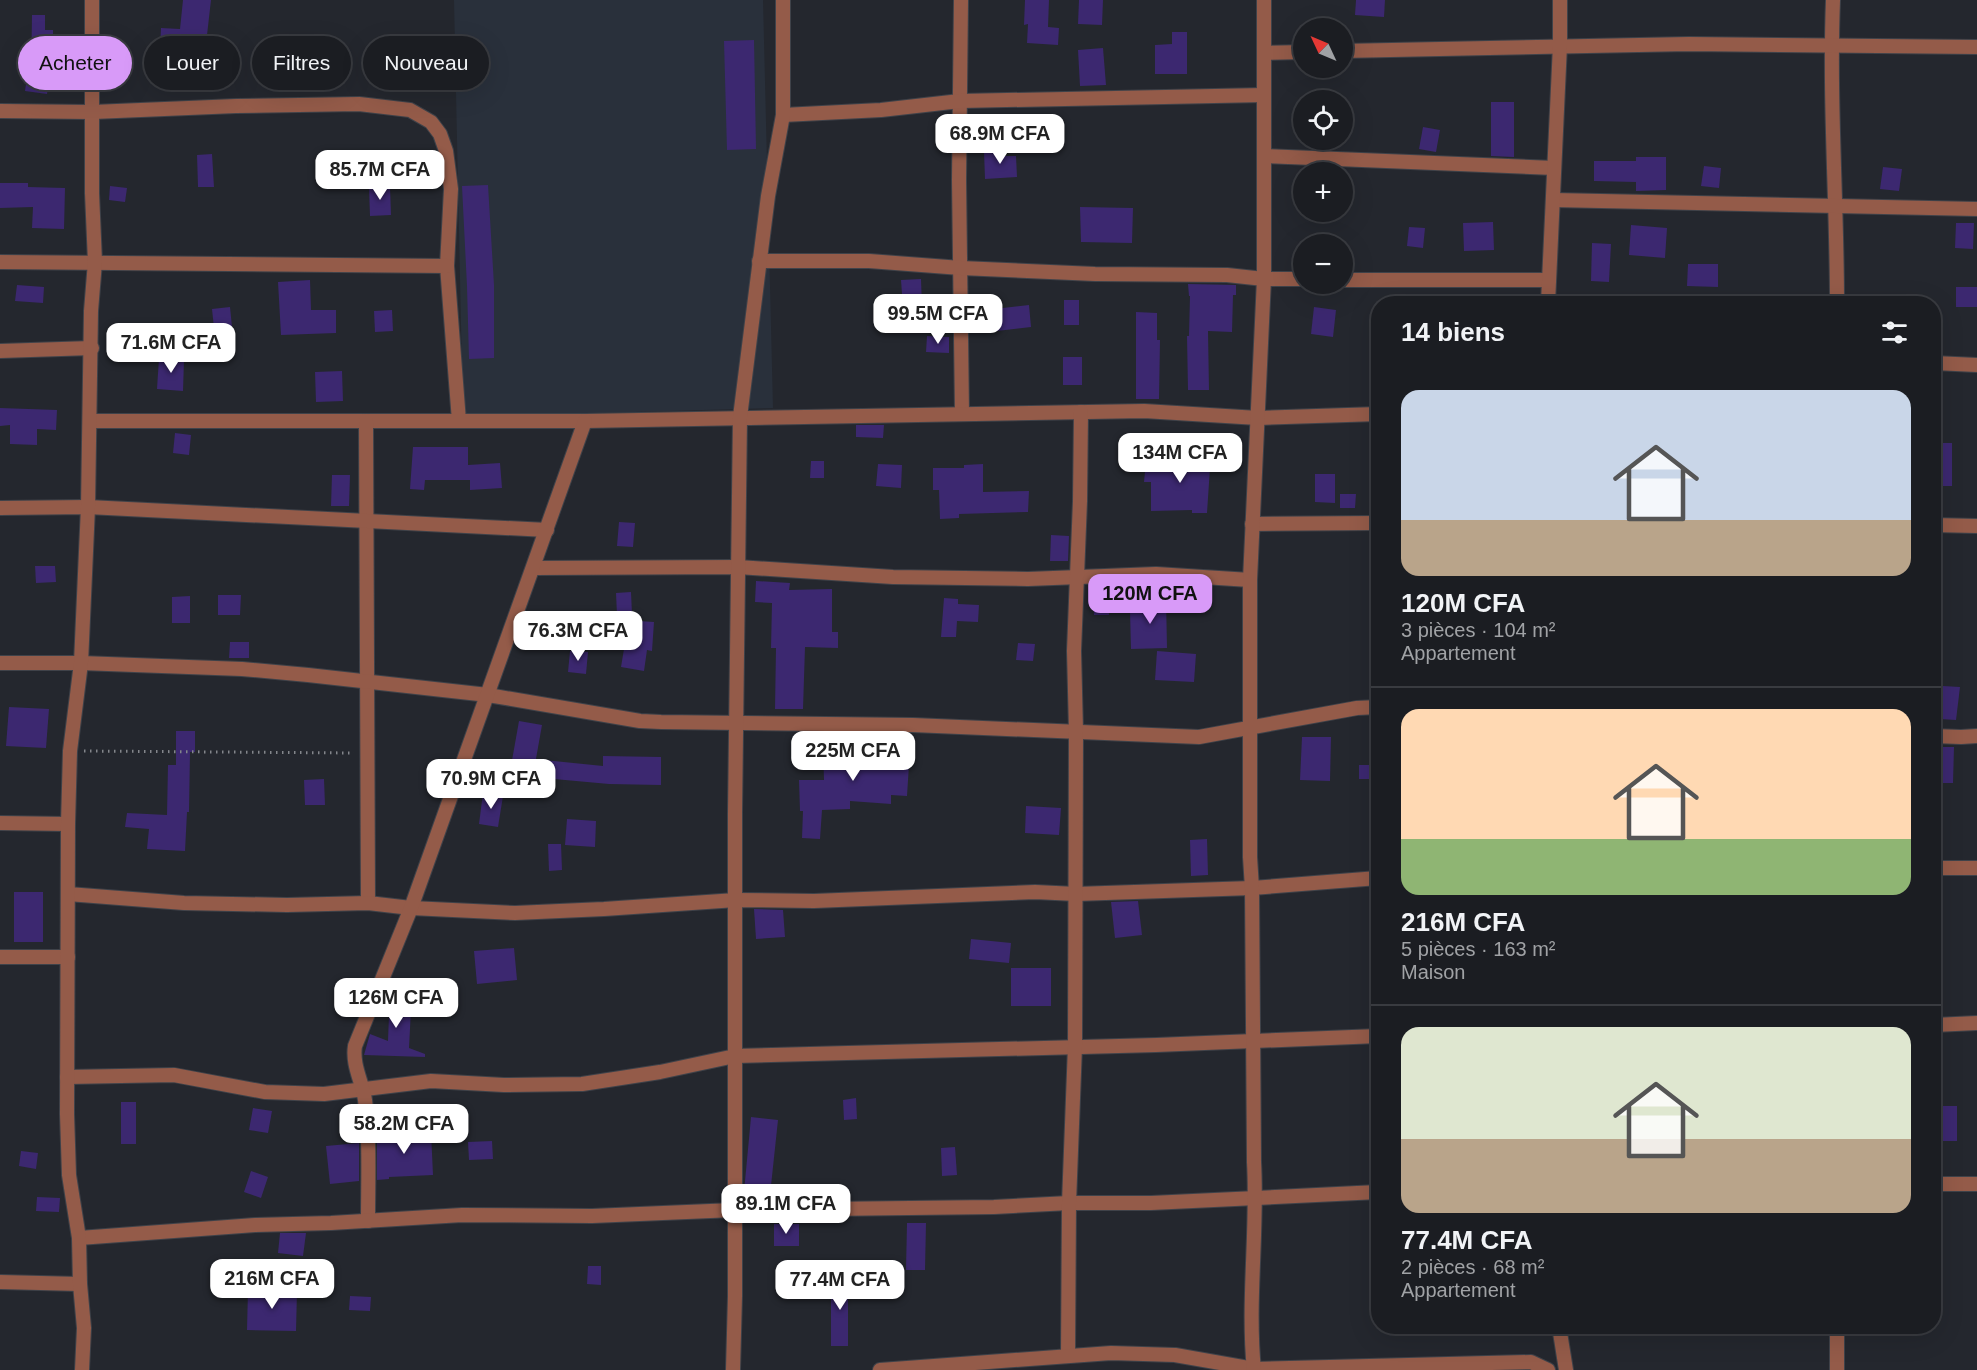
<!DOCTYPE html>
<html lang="fr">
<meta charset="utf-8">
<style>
:root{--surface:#1b1d22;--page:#282a2f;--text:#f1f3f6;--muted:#a0a2a5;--line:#393b40;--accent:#d89af8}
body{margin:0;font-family:Helvetica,sans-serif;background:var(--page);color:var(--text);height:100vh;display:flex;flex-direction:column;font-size:22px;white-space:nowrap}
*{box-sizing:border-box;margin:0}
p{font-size:20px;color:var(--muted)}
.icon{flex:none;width:33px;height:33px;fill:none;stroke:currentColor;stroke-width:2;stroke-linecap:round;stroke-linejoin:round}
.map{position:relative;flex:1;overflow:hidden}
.details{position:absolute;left:1371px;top:296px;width:570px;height:1038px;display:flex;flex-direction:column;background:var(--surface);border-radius:24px;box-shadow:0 6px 24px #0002,0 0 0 2px var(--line)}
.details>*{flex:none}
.hud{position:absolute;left:18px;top:36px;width:570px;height:54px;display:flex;gap:12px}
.needle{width:39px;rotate:314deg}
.fabs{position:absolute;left:1293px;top:18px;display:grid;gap:12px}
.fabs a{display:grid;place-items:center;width:60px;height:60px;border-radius:50%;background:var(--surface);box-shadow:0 6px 24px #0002,0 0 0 2px var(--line);font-size:30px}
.price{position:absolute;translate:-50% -51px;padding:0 14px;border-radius:12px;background:#fff;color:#222;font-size:20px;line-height:39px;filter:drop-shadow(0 2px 3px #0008)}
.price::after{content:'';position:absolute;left:50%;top:36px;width:18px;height:14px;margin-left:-9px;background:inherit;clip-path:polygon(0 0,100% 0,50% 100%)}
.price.selected{background:var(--accent);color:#111}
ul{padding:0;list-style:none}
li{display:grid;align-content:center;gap:12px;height:318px;padding:0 30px}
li+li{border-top:2px solid var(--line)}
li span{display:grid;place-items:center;height:186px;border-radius:18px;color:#555}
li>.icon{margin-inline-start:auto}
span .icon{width:108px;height:108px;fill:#fffc;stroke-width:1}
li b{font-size:26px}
h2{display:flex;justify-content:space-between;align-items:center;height:72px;padding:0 30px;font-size:26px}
.pill{padding:0 21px;border-radius:27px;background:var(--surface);box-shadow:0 6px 24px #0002,0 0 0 2px var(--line);font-size:21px;line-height:54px}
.pill.selected{background:var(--accent);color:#111}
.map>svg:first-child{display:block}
.built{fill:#29303b}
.building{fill:#3c2870}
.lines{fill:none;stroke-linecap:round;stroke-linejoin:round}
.street-casing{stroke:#3f4249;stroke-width:16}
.path{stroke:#83868b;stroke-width:3;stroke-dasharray:1.5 4.5;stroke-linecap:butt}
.street{stroke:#945b49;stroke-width:14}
</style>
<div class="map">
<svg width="1977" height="1370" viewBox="0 0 1977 1370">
<rect width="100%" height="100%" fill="#24272e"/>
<path class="built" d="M454 0H763L773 408 463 417Z"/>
<g class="building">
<path d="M183 0H211L206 44H225L226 80 195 79V52L160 50 161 28 180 29Z"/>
<path d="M1025 0H1049L1048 27 1059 28 1058 45 1027 43 1028 24 1024 25Z"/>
<path d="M1079 0H1103L1102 25 1078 24Z"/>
<path d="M1356 0H1385L1384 17 1355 15Z"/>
<path d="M32 15H45V30H53V56L47 94 25 91 27 77 31 78Z"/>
<path d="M1172 32H1187V74H1155V45L1172 44Z"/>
<path d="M754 40 756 149 727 150 724 41Z"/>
<path d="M1103 48 1106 85 1080 86 1078 50Z"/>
<path d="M1491 102H1514V157L1491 156Z"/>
<path d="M1423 127 1440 130 1436 152 1419 149Z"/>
<path d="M1005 150V156H1016L1017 177 985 179 984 151Z"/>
<path d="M212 154 214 187H198L197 155Z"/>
<path d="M1636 157H1666V190L1636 191V182L1594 181V161H1636Z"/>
<path d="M1704 166 1721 168 1719 188 1701 186Z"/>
<path d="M1883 167 1902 169 1899 191 1880 189Z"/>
<path d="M0 183H28V187L65 188 64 229 32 228 33 207 0 208Z"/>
<path d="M488 185 494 285V358L469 359 467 286 462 186Z"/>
<path d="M110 186 127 188 125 202 109 200Z"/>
<path d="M390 186 391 215 370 216 369 187Z"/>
<path d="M1080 207 1133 208 1132 243 1081 242Z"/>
<path d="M1493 222 1494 250 1464 251 1463 223Z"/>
<path d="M1956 223H1974L1973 249 1955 248Z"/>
<path d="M1631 225 1667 228 1665 258 1629 255Z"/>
<path d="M1409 227 1425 228 1423 248 1407 246Z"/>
<path d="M1592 243 1611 244 1609 282 1591 281Z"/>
<path d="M1688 264H1718V287L1687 286Z"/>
<path d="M921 279 922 307 903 308 901 280Z"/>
<path d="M310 280 311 310H336V333L281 335 278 282Z"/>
<path d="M1188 284 1236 285V295H1233L1232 332 1208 331 1209 390H1188L1187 336H1189L1190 296H1189Z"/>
<path d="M17 285 44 287 43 303 15 301Z"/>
<rect x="1956" y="287" width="21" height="20"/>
<rect x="1064" y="300" width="15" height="25"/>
<path d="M1029 305 1031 327 997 331 994 309Z"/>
<path d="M230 307 232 327 214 328 212 309Z"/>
<path d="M1314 307 1336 310 1333 337 1311 334Z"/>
<path d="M392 310 393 331 375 332 374 311Z"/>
<path d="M1136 312 1157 313V340H1160L1159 399H1136Z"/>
<path d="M927 336 949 337V353L926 352Z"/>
<rect x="1063" y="357" width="19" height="28"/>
<path d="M159 358 184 359 183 391 157 389Z"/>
<path d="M342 371 343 401 316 402 315 372Z"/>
<path d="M0 408 57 410 56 430 37 429V445L10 444V425L0 426Z"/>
<path d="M856 425H884L883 438 856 437Z"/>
<path d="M175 433 191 435 189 455 173 453Z"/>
<path d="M1935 443H1952V486H1936Z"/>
<path d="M413 447H468V465L500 463 502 488 470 490V480H425L424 490 410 489Z"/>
<path d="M1194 452 1211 453 1207 513H1192V510L1151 511V482H1144L1146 461 1193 464Z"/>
<path d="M811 461H824V478H810Z"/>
<path d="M878 464 902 465 901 488 876 486Z"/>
<path d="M983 464V492L1029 491 1028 512 959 514V518L940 519 939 490H933V468H964V465Z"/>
<path d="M1315 474H1335V503L1315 502Z"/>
<path d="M332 475H350L349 506H331Z"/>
<path d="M1340 494H1356L1355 508H1340Z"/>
<path d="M619 522 635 523 633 547 617 546Z"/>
<path d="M1051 535 1069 536 1068 561H1050Z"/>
<path d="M35 566H55L56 582 36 583Z"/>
<path d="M756 581 790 583 789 590 832 589V632H838V648L805 647 803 709H775L776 648H771L772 603 755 602Z"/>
<path d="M631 592 632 614 617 615 616 593Z"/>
<path d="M218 595H241L240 615H218Z"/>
<path d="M1108 595 1109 615H1094L1093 596Z"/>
<path d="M190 596V623H172V597Z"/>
<path d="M1147 597H1166L1167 648 1131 649 1130 611 1147 610Z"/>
<path d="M944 598 958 599V604L979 605 978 622 957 621 956 637H941Z"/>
<path d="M623 620 654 622 652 651 647 650 644 671 621 667 624 649H621Z"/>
<path d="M230 642H249V658H229Z"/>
<path d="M1018 643 1035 644 1033 661 1016 660Z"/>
<path d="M570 651 588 652 586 674 568 672Z"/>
<path d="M1157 651 1196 654 1194 682 1155 680Z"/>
<path d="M1943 686 1960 687 1956 720 1940 719Z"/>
<path d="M9 707 49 709 46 748 6 746Z"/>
<path d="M519 721 542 725 534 770 511 766Z"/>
<path d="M176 731H195V752H190L189 812H187L185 851 147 849 149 829 125 827 127 813 167 815 168 765H176Z"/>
<path d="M1302 737H1331L1330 781 1300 780Z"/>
<path d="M854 744V746L910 749 907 796 891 795V804L850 801V809L822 810 820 839 802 838 803 811H800L799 780H824L823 746Z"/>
<path d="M1934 747H1954L1953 783H1934Z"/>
<path d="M603 756 661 757V785L609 784 543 778 544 760 603 766Z"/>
<rect x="1359" y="765" width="19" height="14"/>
<path d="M324 779 325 805H305L304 780Z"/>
<path d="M483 793 503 796 498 827 479 824Z"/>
<path d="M1026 806 1061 808 1059 835 1025 833Z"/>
<path d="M567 819 596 821 595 847 565 845Z"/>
<path d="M1207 839 1208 875 1191 876 1190 840Z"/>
<path d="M548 844H561L562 870 549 871Z"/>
<rect x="14" y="892" width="29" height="50"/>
<path d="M1138 901 1142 935 1115 938 1111 902Z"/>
<path d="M754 909 783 910 785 937 756 939Z"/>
<path d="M971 939 1011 943 1009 963 969 959Z"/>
<path d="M514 948 517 980 477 984 474 951Z"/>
<rect x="1011" y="968" width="40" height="38"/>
<path d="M390 989 412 990 409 1048 425 1054V1057L364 1055 370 1034 388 1041Z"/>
<path d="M856 1098 857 1119 844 1120 843 1100Z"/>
<rect x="121" y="1102" width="15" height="42"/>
<rect x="1934" y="1106" width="23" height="35"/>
<path d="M253 1108 272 1111 268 1133 249 1130Z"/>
<path d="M751 1117 778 1120 770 1195 744 1192Z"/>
<path d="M431 1132 433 1175 389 1177V1179L377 1180V1141H380L379 1135Z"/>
<path d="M492 1141 493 1159 469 1160 468 1142Z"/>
<path d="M359 1143V1181L330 1184 326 1146Z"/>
<path d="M955 1147 957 1175 942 1176 941 1148Z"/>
<path d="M21 1151 38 1153 36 1169 19 1166Z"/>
<path d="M251 1171 268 1177 261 1198 244 1192Z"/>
<path d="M37 1197 60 1198 59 1212 36 1211Z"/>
<path d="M907 1223H926L925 1270H906Z"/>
<rect x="774" y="1224" width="25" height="22"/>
<path d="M280 1233H306L303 1256 278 1253Z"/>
<path d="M588 1266H601V1285L587 1284Z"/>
<rect x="831" y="1276" width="17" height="70"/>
<path d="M248 1290 297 1291 296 1331 247 1330Z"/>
<path d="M350 1296 371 1297 370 1311 349 1310Z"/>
</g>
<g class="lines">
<defs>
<g id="street">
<path d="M961 0 959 180 962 414"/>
<path d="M1833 0C1829 101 1837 202 1837 303"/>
<path d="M1342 51 1689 44 1977 47"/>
<path d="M1264 53 1304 52"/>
<path d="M0 111 93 112 236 106 359 104 410 110 431 122 440 134 446 151 451 189 447 266 459 421"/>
<path d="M783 115 881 110 960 101 1264 95"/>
<path d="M1264 156 1554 168"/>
<path d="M1553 200 1977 209"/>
<path d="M759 261H869L961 268 1095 274 1227 275 1264 279H1304"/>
<path d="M0 262 447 266"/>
<path d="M1342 280H1549"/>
<path d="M1548 303 1560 45V0"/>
<path d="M0 351 92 348"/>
<path d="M1934 363 1977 365"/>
<path d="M90 421H585L1144 411 1258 418 1378 414"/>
<path d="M366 421 368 903"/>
<path d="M0 508 88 507 547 530"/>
<path d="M1252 524 1378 523"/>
<path d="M1934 525 1977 526"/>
<path d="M534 568 738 567 893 577 1028 579 1156 574 1250 580"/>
<path d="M0 663H81L242 669 308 675 488 695 640 721 661 722 913 725 1199 737 1357 708 1378 707"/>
<path d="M1934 736 1961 737 1977 736"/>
<path d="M0 823 68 824"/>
<path d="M1934 868H1977"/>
<path d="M68 894 184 903 287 905 368 903 411 908 515 913 604 909 736 900 814 901 1035 892 1076 894 1252 888 1378 878"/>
<path d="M0 957H68"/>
<path d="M1934 1025 1977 1023"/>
<path d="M67 1077 174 1075 265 1092 324 1094 431 1081 504 1085 582 1084 660 1072 735 1056 1156 1045 1378 1036"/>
<path d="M1934 1184H1977"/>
<path d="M368 1221C368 1181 370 1140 365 1100 362 1081 352 1065 355 1046L411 908 585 421"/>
<path d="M79 1238 255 1225 331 1223 462 1215 592 1216 734 1210 994 1207 1069 1203H1151L1378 1192"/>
<path d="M0 1282 80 1284"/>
<path d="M1559 1326 1566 1370"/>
<path d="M1837 1326V1370"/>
<path d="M1068 1355 1069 1203 1075 1046 1076 731 1074 651 1080 501 1081 412"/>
<path d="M82 1370 84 1328 80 1284 79 1238 69 1175 67 1114 68 824 70 751 81 663 88 507 91 311 95 262 92 193V0"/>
<path d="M733 1370 735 1296V813L740 417 768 196 783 115V0"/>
<path d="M880 1370 1111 1353 1175 1355 1254 1369 1531 1362 1548 1370"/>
<path d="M1254 1370C1247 1301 1258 1231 1254 1162L1252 888 1250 857V580L1264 279V0"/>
</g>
</defs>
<use href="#street" class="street-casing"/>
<path class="path" d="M84 751 354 753"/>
<use href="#street" class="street"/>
</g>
</svg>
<div class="fabs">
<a><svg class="needle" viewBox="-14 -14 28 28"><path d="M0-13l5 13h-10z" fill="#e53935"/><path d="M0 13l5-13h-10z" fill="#a0a2a5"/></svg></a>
<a><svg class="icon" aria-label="locate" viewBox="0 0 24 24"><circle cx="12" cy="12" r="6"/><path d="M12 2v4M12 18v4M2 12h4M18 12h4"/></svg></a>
<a>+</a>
<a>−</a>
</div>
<b class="price" style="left:1000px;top:165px">68.9M CFA</b>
<b class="price" style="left:380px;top:201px">85.7M CFA</b>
<b class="price" style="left:938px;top:345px">99.5M CFA</b>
<b class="price" style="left:171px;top:374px">71.6M CFA</b>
<b class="price" style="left:1180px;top:484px">134M CFA</b>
<b class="price selected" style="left:1150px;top:625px">120M CFA</b>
<b class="price" style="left:578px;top:662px">76.3M CFA</b>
<b class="price" style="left:853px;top:782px">225M CFA</b>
<b class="price" style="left:491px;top:810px">70.9M CFA</b>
<b class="price" style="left:396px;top:1029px">126M CFA</b>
<b class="price" style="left:404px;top:1155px">58.2M CFA</b>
<b class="price" style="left:786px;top:1235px">89.1M CFA</b>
<b class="price" style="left:272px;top:1310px">216M CFA</b>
<b class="price" style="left:840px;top:1311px">77.4M CFA</b>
<div class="hud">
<a class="pill selected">Acheter</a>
<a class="pill">Louer</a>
<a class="pill">Filtres</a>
<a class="pill">Nouveau</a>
</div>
<section class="details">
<h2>14 biens<svg class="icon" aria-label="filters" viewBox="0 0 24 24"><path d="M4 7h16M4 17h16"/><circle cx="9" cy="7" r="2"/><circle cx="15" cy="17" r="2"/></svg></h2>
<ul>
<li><span style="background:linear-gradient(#c9d6e8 70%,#b9a48a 0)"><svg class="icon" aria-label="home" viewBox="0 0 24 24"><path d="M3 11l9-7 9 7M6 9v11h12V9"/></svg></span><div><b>120M CFA</b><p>3 pièces · 104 m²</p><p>Appartement</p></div></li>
<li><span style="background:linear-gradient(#ffd9b3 70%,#8fb573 0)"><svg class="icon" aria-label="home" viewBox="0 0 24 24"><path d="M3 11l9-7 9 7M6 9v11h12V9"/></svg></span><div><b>216M CFA</b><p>5 pièces · 163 m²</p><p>Maison</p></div></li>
<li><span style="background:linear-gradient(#dfe7d0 60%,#b9a48a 0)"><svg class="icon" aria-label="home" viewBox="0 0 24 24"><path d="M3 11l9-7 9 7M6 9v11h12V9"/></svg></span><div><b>77.4M CFA</b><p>2 pièces · 68 m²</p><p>Appartement</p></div></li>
</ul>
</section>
</div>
